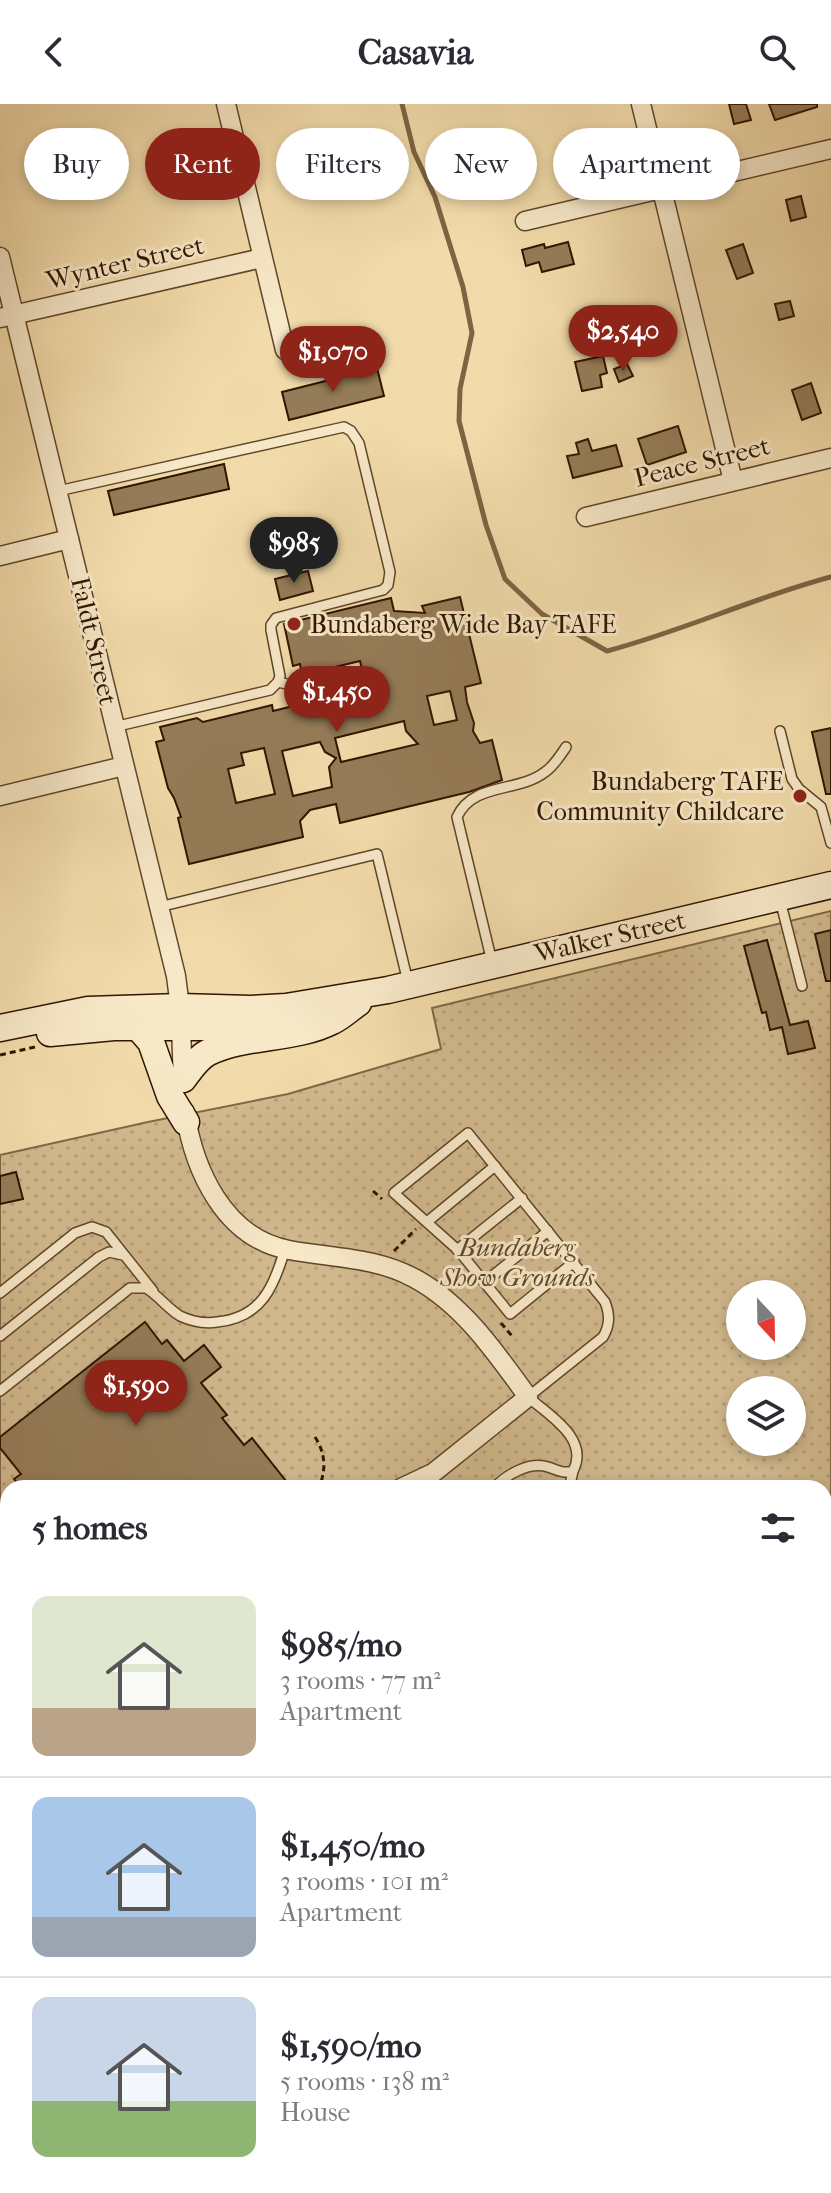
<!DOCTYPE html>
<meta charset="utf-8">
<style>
:root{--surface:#fff;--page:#f7f7f7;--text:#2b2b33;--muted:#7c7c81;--line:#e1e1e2;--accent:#8f2418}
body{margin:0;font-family:"IM FELL French Canon",serif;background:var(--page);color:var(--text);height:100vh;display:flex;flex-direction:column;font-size:30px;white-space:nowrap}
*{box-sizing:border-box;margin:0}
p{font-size:26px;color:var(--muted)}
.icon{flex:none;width:44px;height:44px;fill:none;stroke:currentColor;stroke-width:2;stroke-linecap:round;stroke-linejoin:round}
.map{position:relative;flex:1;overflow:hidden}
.sheet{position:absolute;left:0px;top:1376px;width:832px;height:714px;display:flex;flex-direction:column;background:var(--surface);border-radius:24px 24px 0 0;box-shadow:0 4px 12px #0003}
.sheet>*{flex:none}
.hud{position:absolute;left:24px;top:24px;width:784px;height:72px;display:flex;gap:16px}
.needle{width:52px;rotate:158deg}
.fabs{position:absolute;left:726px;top:1176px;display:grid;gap:16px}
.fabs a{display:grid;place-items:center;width:80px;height:80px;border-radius:50%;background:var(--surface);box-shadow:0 4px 12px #0003;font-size:40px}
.price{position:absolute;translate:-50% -68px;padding:0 18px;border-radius:28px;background:var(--accent);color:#fff;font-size:26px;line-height:52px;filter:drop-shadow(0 2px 4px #0008)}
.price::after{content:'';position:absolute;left:50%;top:48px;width:24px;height:18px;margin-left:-12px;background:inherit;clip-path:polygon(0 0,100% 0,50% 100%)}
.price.selected{background:#222;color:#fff}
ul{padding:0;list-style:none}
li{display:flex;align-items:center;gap:24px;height:200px;padding:0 32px}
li+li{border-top:2px solid var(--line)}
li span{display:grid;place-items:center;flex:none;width:224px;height:160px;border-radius:16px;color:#555}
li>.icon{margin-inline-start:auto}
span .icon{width:96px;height:96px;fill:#fffc;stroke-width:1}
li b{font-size:34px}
h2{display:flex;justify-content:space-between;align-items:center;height:96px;padding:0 32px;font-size:34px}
.chip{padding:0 28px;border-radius:36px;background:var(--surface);box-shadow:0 4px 12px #0003;font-size:28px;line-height:72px}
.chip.selected{background:var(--accent);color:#fff}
header{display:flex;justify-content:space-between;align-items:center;height:104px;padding:0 32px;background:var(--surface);font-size:36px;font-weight:700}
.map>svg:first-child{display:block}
.park{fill:url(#park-dots);stroke:#806746;stroke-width:2;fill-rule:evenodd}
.pitch{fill:#d1b98d;stroke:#806746;stroke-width:2}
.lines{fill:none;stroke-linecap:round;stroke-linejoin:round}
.stream{stroke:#7d6443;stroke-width:5}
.building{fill:#957c58;stroke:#301500;stroke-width:2;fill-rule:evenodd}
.lane-casing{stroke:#60462a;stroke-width:12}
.street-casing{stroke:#60462a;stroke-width:21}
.secondary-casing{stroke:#301500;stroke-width:29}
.path{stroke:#301500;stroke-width:3;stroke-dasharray:6 4;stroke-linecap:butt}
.lane{stroke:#f7e8c8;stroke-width:9}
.street{stroke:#f7e8c8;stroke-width:18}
.secondary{stroke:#f7e8c8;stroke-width:26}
.rail{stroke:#301500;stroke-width:5;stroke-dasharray:14 14;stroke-linecap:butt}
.poi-dot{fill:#8f2418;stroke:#f7e8c8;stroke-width:3}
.labels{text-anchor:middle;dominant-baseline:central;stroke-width:6;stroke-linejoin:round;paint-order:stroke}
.street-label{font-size:26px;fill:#301500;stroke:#f7e8c8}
.poi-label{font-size:26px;fill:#301500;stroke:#f7e8c8;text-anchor:start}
.park-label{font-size:26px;font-style:italic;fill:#60462a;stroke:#f7e8c8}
</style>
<header><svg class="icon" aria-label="back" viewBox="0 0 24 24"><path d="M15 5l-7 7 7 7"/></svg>Casavia<svg class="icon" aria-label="search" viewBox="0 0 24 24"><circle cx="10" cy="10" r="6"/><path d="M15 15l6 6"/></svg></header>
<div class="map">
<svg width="831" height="2089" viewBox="0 0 831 2089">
<defs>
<pattern id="park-dots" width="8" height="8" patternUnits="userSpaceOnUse" patternTransform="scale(2)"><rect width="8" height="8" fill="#d1b98d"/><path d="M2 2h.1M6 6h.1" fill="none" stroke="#b49e78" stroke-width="1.8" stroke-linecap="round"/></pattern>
</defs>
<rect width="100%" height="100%" fill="#f2dbaa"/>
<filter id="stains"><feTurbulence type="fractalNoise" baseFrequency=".0025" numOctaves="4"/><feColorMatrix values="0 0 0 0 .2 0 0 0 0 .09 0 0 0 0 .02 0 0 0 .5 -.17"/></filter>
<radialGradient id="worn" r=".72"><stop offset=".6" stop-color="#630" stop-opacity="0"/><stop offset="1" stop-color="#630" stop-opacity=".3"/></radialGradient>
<g class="park">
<path d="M831 807V1987L824 2013V1384H8V1534L0 1524V1051L148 1018 288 990 441 945 432 904ZM740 1190H792V1242H740ZM740 1286H792V1338H740Z"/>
<path d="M495 2082H800L795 2089H503Z"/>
</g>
<path class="pitch" d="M8 1850V1888L0 1890V1851Z"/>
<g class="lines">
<g class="stream">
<path d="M402 0 414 48 435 93 463 183 472 229 460 285 459 317 486 421 505 475 542 510 607 547C683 527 755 493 831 473"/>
<path d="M824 2056 831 2032"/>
<path d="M811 2089 814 2082"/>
</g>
</g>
<g class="building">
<path d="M729 0H746L751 16 734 20Z"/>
<path d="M769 0H817V3L775 16Z"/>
<path d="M801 92 806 113 791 117 786 96Z"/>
<path d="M568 138 574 160 542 168 539 158 526 162 522 146 544 140 545 144Z"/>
<path d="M743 140 753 169 737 175 726 146Z"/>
<path d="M790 197 794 212 779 216 775 200Z"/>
<path d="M603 252 607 269 600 271 602 283 582 287 575 258Z"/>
<path d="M627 260 633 272 619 278 614 265Z"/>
<path d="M377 264 384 292 289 316 282 288Z"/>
<path d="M811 279 821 309 802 316 792 286Z"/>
<path d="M678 322 686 348 647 361 638 335Z"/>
<path d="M588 335 592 347 616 341 622 362 573 374 567 352 579 350 576 339Z"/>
<path d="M224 360 229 385 114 411 108 387Z"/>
<path d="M308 467 313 487 280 496 275 475Z"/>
<path d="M460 493 481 579 465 583 467 598 474 619 473 627 480 639 492 636 502 676 469 688 340 719 336 700 310 706 300 717 303 733 189 760 178 714 181 713 174 694 168 684 156 638 164 636 160 623 197 614 203 618 272 601 273 607 366 584 360 557 302 571 300 560 293 562 284 520 391 494 394 507 425 509 422 502ZM450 587 457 616 434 621 427 592ZM404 617 406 627 418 640 341 658 335 634ZM320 638 325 648 336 654 329 663 332 683 293 692 282 647ZM264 644 275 690 236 699 228 665 244 661 241 649Z"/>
<path d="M831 624V690H826L812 628Z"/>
<path d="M831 826V877H826L815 830Z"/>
<path d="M767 836 790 921 808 917 815 944 788 950 782 923 770 926 766 908 762 909 744 842Z"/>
<path d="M16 1068 23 1095 0 1100V1072Z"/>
<path d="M145 1218 162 1240 167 1236 184 1257 204 1241 221 1263 201 1279 227 1311 222 1314 244 1341 252 1334 286 1377 277 1384H21L14 1375 21 1370 0 1344V1333Z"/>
</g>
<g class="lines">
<defs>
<g id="lane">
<path d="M58 387 344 323 351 327 359 339 390 468 388 481 383 486 276 514 271 521V526L280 572 278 578 270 586 114 623"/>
<path d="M278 578 291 581 350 568"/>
<path d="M780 627 792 675 799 685 821 703 831 739"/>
<path d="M780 796 802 882"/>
<path d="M159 803 377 750 408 878"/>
<path d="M492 858 457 713C473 678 518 689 545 668 554 662 560 652 566 643"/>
<path d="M427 1118 495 1062"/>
<path d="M457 1146 522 1094"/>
<path d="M485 1178 548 1127"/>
<path d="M0 1189 75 1129 92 1123 106 1128 153 1187"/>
<path d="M0 1232 99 1153 109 1148 123 1151"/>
<path d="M0 1287 130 1184H146C159 1192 167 1204 180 1212 191 1217 205 1220 217 1218 261 1214 274 1183 285 1145"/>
<path d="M573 1367C590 1335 549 1311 528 1293L603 1233C610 1221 610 1211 605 1198L468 1029 394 1089 459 1147 510 1210 574 1158"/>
<path d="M494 1384C506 1371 529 1357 548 1363 558 1366 562 1370 573 1367L571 1376 573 1384"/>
<path d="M0 1429 8 1423"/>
<path d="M608 2089 612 2082"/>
</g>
<g id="street">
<path d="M226 0 285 246"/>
<path d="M641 0 733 377"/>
<path d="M525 117 831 45"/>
<path d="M0 153 176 872 180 903"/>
<path d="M0 214 262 154"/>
<path d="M586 413 831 354"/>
<path d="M0 452 69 435"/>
<path d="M0 692 124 662"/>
<path d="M181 922 183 979"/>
<path d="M185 1008C194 1066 224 1134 289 1146 332 1154 375 1153 414 1174 463 1200 496 1249 528 1293L433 1369 401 1384"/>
<path d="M0 1566 8 1576"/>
<path d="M445 2082 453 2089"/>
</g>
<g id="secondary">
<path d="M138 923 151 938 170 992 186 1018"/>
<path d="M0 924 88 906 180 903 250 905 286 903 388 886 831 781"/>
<path d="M50 929 114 923H259L298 916"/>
<path d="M183 975C190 966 198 953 209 948 247 930 295 936 332 917 341 913 349 905 358 899"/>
</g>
</defs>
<use href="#lane" class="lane-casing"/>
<use href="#street" class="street-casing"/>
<use href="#secondary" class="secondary-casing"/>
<g class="path">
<path d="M0 951 35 943"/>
<path d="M373 1087 382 1095"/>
<path d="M394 1147 416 1125"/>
<path d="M501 1219 512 1232"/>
<path d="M315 1333C326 1350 326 1366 319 1384"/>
<path d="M421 2082 428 2089"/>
<path d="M496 2082 503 2089"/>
</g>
<use href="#lane" class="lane"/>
<use href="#street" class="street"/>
<use href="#secondary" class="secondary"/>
<g class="rail">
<path d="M0 1671 8 1681"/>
<path d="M329 2082 335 2089"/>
</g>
</g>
<g class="poi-dot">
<circle cx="294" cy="520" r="8"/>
<circle cx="800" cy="692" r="8"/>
</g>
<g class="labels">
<g class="street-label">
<text transform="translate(125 159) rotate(-13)">Wynter Street</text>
<text transform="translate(702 358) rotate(-14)">Peace Street</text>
<text transform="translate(94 537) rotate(77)">Faldt Street</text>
<text transform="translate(610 833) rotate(-13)">Walker Street</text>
</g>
<g class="poi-label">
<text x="310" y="520">Bundaberg Wide Bay TAFE</text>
<text x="784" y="677" text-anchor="end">Bundaberg TAFE<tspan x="784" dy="30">Community Childcare</tspan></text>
</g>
<g class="park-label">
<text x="517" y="1143">Bundaberg<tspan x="517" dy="30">Show Grounds</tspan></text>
</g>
</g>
<rect width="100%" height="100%" filter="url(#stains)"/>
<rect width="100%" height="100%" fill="url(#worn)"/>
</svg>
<div class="fabs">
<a><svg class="needle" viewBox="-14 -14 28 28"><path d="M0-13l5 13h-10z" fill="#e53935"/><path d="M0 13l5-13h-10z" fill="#7c7c81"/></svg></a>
<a><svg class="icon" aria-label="layers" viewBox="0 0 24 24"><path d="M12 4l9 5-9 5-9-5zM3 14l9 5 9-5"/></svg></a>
</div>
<b class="price" style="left:623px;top:269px">$2,540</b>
<b class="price" style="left:333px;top:290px">$1,070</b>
<b class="price selected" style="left:294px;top:481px">$985</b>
<b class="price" style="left:337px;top:630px">$1,450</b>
<b class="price" style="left:136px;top:1324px">$1,590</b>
<div class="hud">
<a class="chip">Buy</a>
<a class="chip selected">Rent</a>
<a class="chip">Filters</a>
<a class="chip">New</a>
<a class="chip">Apartment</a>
</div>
<section class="sheet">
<h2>5 homes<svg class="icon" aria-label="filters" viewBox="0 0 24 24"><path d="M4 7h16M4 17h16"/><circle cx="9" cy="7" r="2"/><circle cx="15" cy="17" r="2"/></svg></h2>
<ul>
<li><span style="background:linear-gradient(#dfe7d0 70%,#b9a48a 0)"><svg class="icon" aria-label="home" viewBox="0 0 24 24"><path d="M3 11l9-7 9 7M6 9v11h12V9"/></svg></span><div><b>$985/mo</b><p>3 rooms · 77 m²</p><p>Apartment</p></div></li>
<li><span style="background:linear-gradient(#a9c7e8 75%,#9aa5b1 0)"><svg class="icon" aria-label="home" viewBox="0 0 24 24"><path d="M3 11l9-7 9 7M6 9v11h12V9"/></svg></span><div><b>$1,450/mo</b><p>3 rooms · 101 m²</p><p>Apartment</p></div></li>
<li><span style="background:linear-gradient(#c9d6e8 65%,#8fb573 0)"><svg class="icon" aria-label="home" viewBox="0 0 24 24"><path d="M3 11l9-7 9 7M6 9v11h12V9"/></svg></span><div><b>$1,590/mo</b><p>5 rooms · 138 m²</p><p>House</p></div></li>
</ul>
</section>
</div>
